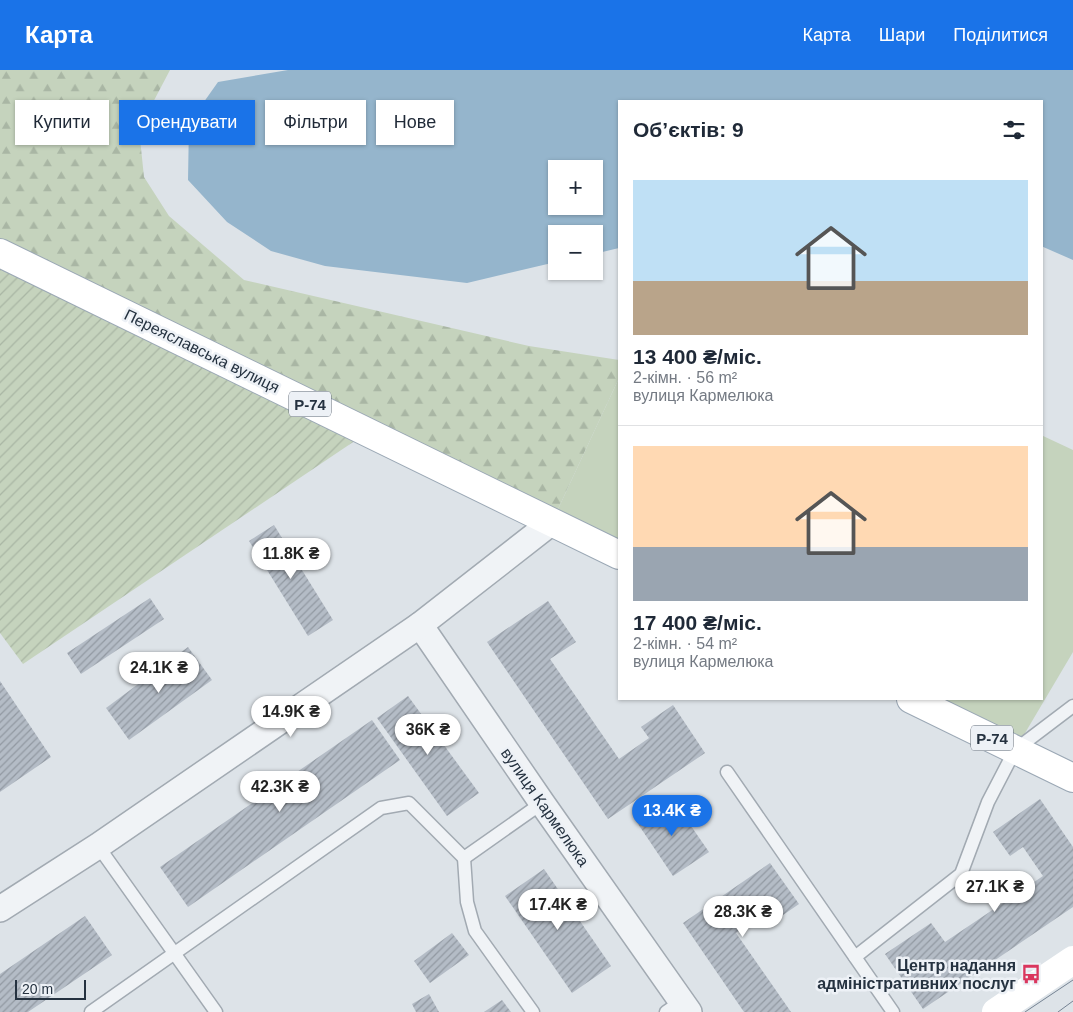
<!DOCTYPE html>
<html lang="uk">
<meta charset="utf-8">
<style>
:root{--surface:#fff;--page:#f2f2f3;--text:#1f2937;--muted:#747a83;--line:#e0e1e3;--accent:#1a73e8}
body{margin:0;font-family:Arial,sans-serif;background:var(--page);color:var(--text);height:100vh;display:flex;flex-direction:column;font-size:19px;white-space:nowrap}
*{box-sizing:border-box;margin:0}
p{font-size:16px;color:var(--muted)}
.icon{flex:none;width:28px;height:28px;fill:none;stroke:currentColor;stroke-width:2;stroke-linecap:round;stroke-linejoin:round}
.map{position:relative;flex:1;overflow:hidden}
.drawer{position:absolute;left:618px;top:30px;width:425px;height:600px;display:flex;flex-direction:column;background:var(--surface);border-radius:0px;box-shadow:0 1px 4px #0004}
.drawer>*{flex:none}
.top-card{position:absolute;left:15px;top:30px;width:475px;height:45px;display:flex;gap:10px}
.fabs{position:absolute;left:548px;top:90px;display:grid;gap:10px}
.fabs a{display:grid;place-items:center;width:55px;height:55px;border-radius:0px;background:var(--surface);box-shadow:0 1px 4px #0004;font-size:25px}
.scale{position:absolute;left:15px;bottom:12px;width:71px;box-sizing:border-box;padding-left:5px;border:2px solid #253240;border-top:0;font-size:14px;line-height:18px;white-space:nowrap;color:#253240;-webkit-text-stroke:4px #edf1f6;paint-order:stroke}
.price{position:absolute;translate:-50% -42px;padding:0 11px;border-radius:18px;background:#fff;color:#222;font-size:16px;line-height:32px;filter:drop-shadow(0 1px 2px #0008)}
.price::after{content:'';position:absolute;left:50%;top:30px;width:15px;height:11px;margin-left:-8px;background:inherit;clip-path:polygon(0 0,100% 0,50% 100%)}
.price.active{background:var(--accent);color:#fff}
ul{padding:0;list-style:none}
li{display:grid;align-content:center;gap:10px;height:265px;padding:0 15px}
li+li{border-top:1px solid var(--line)}
li span{display:grid;place-items:center;height:155px;border-radius:0px;color:#555}
li>.icon{margin-inline-start:auto}
span .icon{width:90px;height:90px;fill:#fffc;stroke-width:1}
li b{font-size:21px}
h2{display:flex;justify-content:space-between;align-items:center;height:60px;padding:0 15px;font-size:21px}
.tag{padding:0 18px;border-radius:0px;background:var(--surface);box-shadow:0 1px 4px #0004;font-size:18px;line-height:45px}
.tag.active{background:var(--accent);color:#fff}
header{display:flex;align-items:center;gap:30px;box-sizing:border-box;height:70px;padding:0 25px;background:var(--accent);color:#fff}
header strong{font-size:24px}
nav{display:flex;gap:28px;margin-inline-start:auto;font-size:18px}
.map>svg:first-child{display:block}
.forest{fill:url(#forest-firs)}
.park{fill:#c5d3bd}
.garden{fill:url(#garden-furrows)}
.water{fill:#95b5cc;fill-rule:evenodd}
.building{fill:url(#building-hatch)}
.lines{fill:none;stroke-linecap:round;stroke-linejoin:round}
.service-casing{stroke:#a2aab2;stroke-width:15}
.minor-casing{stroke:#a2aab2;stroke-width:28}
.primary-casing{stroke:#9ba8b5;stroke-width:30}
.service{stroke:#f0f3f6;stroke-width:12}
.minor{stroke:#f0f3f6;stroke-width:25}
.secondary{stroke:#fff;stroke-width:28}
.primary{stroke:#fff;stroke-width:28}
.tram{stroke:#758393;stroke-width:1}
.labels{text-anchor:middle;dominant-baseline:central;stroke-width:5;stroke-linejoin:round;paint-order:stroke}
.shield{fill:#edf1f6;stroke:#616b77;stroke-width:1}
.shield-label{font-size:15px;font-weight:bold;fill:#253240}
.street-label{font-size:16px;fill:#253240;stroke:#edf1f6}
.poi-label{font-size:16px;font-weight:bold;fill:#253240;stroke:#edf1f6;text-anchor:end}
</style>
<header>
<strong>Карта</strong>
<nav><a>Карта</a><a>Шари</a><a>Поділитися</a></nav>
</header>
<div class="map">
<svg width="1073" height="942" viewBox="0 0 1073 942">
<defs>
<pattern id="forest-firs" width="22" height="20" patternUnits="userSpaceOnUse" patternTransform="scale(1.25)"><rect width="22" height="20" fill="#c5d3bd"/><path d="M5 1l3.5 6h-7zM16 11l3.5 6h-7z" fill="#a9b6a4"/></pattern>
<pattern id="garden-furrows" width="10" height="10" patternUnits="userSpaceOnUse" patternTransform="scale(1.25)"><rect width="10" height="10" fill="#c5d3bd"/><path d="M-1 1l2-2M0 10L10 0M9 11l2-2" fill="none" stroke="#a9b6a4"/></pattern>
<pattern id="building-hatch" width="6" height="6" patternUnits="userSpaceOnUse" patternTransform="scale(1.25)"><rect width="6" height="6" fill="#b4bcc6"/><path d="M-1 1l2-2M0 6l6-6M5 7l2-2" fill="none" stroke="#9299a2"/></pattern>
</defs>
<rect width="100%" height="100%" fill="#dde3e8"/>
<path class="forest" d="M0 0H170L139 59 144 107 169 146 244 210 529 276 619 290V308L552 452 0 183Z"/>
<g class="park">
<path d="M619 308V485L552 452Z"/>
<path d="M1041 365 1073 380V582L1015 680 911 629H1041Z"/>
</g>
<path class="garden" d="M0 183 368 362 23 594 0 563Z"/>
<path class="water" d="M288 0H1073V190L1041 176V31H619V178L594 184V164H556V192L467 213 325 196 271 181 227 152 188 110 189 53 218 12ZM556 99H594V136H556Z"/>
<g class="building">
<path d="M274 455 333 550 308 566 249 471Z"/>
<path d="M150 528 164 549 81 604 67 583Z"/>
<path d="M548 531 576 572 550 589 619 689 649 668 641 657 673 635 705 683 608 749 487 572Z"/>
<path d="M188 577 212 610 129 670 106 638Z"/>
<path d="M0 611 51 687 0 722Z"/>
<path d="M408 626 479 723 447 746 377 648Z"/>
<path d="M372 650 400 690 188 837 160 797Z"/>
<path d="M671 727 709 782 673 806 636 751Z"/>
<path d="M1040 729 1073 777V837L923 939 885 884 931 853 945 872 1043 806 1023 777 1010 786 993 762Z"/>
<path d="M770 793 799 834 773 852 767 842 736 863 791 942H744L683 853Z"/>
<path d="M544 799 611 896 572 923 505 826Z"/>
<path d="M85 846 112 885 28 942H0V904Z"/>
<path d="M452 863 469 885 430 913 414 891Z"/>
<path d="M429 924 439 942H416L412 934Z"/>
<path d="M502 930 511 942H484Z"/>
</g>
<g class="lines">
<defs>
<g id="service">
<path d="M727 702 893 942"/>
<path d="M98 776 216 942"/>
<path d="M464 788 467 832 475 861 533 942"/>
<path d="M855 887 961 804 988 732 1015 680 1073 636"/>
<path d="M91 942 381 738 409 733 464 788 542 733"/>
<path d="M666 942 682 931"/>
</g>
<g id="minor">
<path d="M420 555 542 733 689 942"/>
<path d="M0 839 98 776 420 555 552 452"/>
</g>
<g id="primary">
<path d="M0 183 619 485"/>
<path d="M911 629 1073 708"/>
</g>
</defs>
<use href="#service" class="service-casing"/>
<use href="#minor" class="minor-casing"/>
<use href="#primary" class="primary-casing"/>
<use href="#service" class="service"/>
<use href="#minor" class="minor"/>
<path class="secondary" d="M996 942 1073 890"/>
<use href="#primary" class="primary"/>
<g class="tram">
<path d="M1025 942 1073 910"/>
<path d="M1058 942 1073 931"/>
</g>
</g>
<defs>
<symbol id="bus-bare" viewBox="-9 -9 18 18"><path d="M-5-6H5V4H4V6H2V4H-2V6H-4V4H-5ZM-3.5-4V0h7V-4ZM-3.5 1.2v1.5H-2V1.2ZM2 1.2v1.5H3.5V1.2Z" fill="#da365e" stroke="#edf1f6" stroke-width="2.5" paint-order="stroke"/></symbol>
</defs>
<g fill-rule="evenodd">
<use href="#bus-bare" x="1017" y="890" width="28" height="28"/>
</g>
<g class="labels">
<g class="shield">
<rect x="289" y="321.5" width="42" height="25" rx="4"/>
<rect x="971" y="655.5" width="42" height="25" rx="4"/>
</g>
<g class="shield-label">
<text x="310" y="334">Р-74</text>
<text x="992" y="668">Р-74</text>
</g>
<g class="street-label">
<text transform="translate(202 281) rotate(26)">Переяславська вулиця</text>
<text transform="translate(545 737) rotate(55)">вулиця Кармелюка</text>
</g>
<g class="poi-label">
<text x="1016" y="895">Центр надання<tspan x="1016" dy="18">адміністративних послуг</tspan></text>
</g>
</g>
</svg>
<div class="fabs">
<a>+</a>
<a>−</a>
</div>
<div class="scale">20 m</div>
<b class="price" style="left:291px;top:510px">11.8K ₴</b>
<b class="price" style="left:159px;top:624px">24.1K ₴</b>
<b class="price" style="left:291px;top:668px">14.9K ₴</b>
<b class="price" style="left:428px;top:686px">36K ₴</b>
<b class="price" style="left:280px;top:743px">42.3K ₴</b>
<b class="price active" style="left:672px;top:767px">13.4K ₴</b>
<b class="price" style="left:995px;top:843px">27.1K ₴</b>
<b class="price" style="left:558px;top:861px">17.4K ₴</b>
<b class="price" style="left:743px;top:868px">28.3K ₴</b>
<div class="top-card">
<a class="tag">Купити</a>
<a class="tag active">Орендувати</a>
<a class="tag">Фільтри</a>
<a class="tag">Нове</a>
</div>
<section class="drawer">
<h2>Об’єктів: 9<svg class="icon" aria-label="filters" viewBox="0 0 24 24"><path d="M4 7h16M4 17h16"/><circle cx="9" cy="7" r="2"/><circle cx="15" cy="17" r="2"/></svg></h2>
<ul>
<li><span style="background:linear-gradient(#bfe0f5 65%,#b9a48a 0)"><svg class="icon" aria-label="home" viewBox="0 0 24 24"><path d="M3 11l9-7 9 7M6 9v11h12V9"/></svg></span><div><b>13 400 ₴/міс.</b><p>2-кімн. · 56 m²</p><p>вулиця Кармелюка</p></div></li>
<li><span style="background:linear-gradient(#ffd9b3 65%,#9aa5b1 0)"><svg class="icon" aria-label="home" viewBox="0 0 24 24"><path d="M3 11l9-7 9 7M6 9v11h12V9"/></svg></span><div><b>17 400 ₴/міс.</b><p>2-кімн. · 54 m²</p><p>вулиця Кармелюка</p></div></li>
</ul>
</section>
</div>
